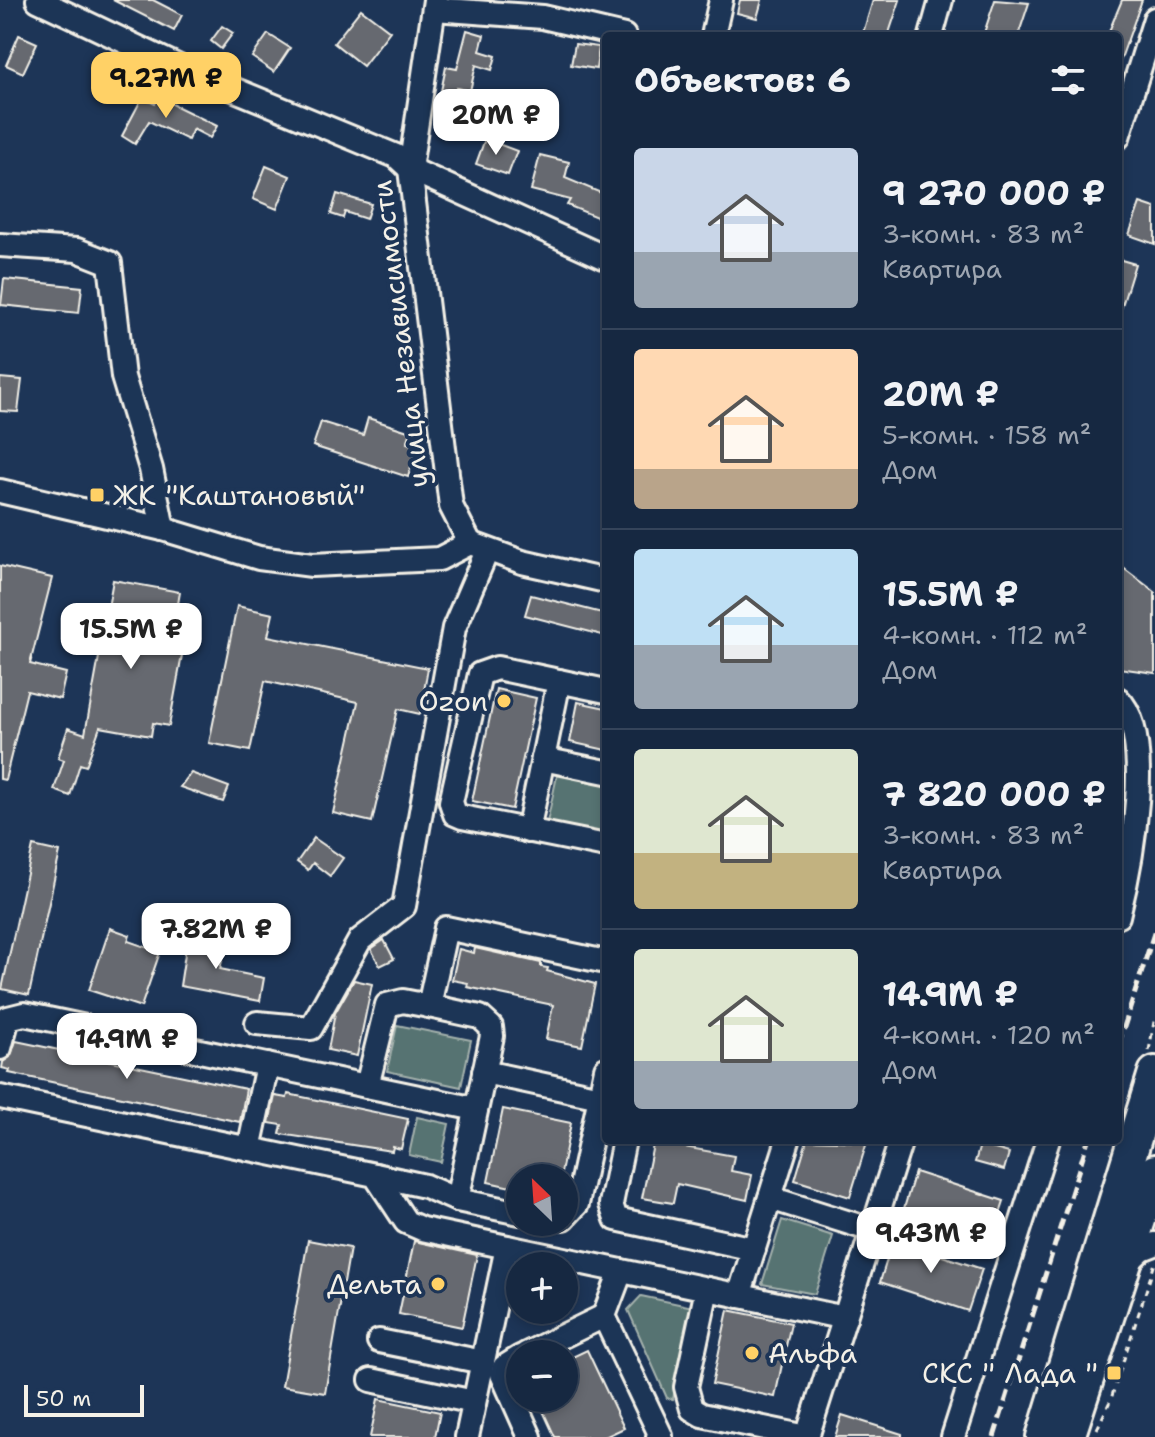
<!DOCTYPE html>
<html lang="ru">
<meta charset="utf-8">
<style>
:root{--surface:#162841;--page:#1f3048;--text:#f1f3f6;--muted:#9ea6b1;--line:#35445a;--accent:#ffd166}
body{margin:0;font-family:"Shantell Sans",sans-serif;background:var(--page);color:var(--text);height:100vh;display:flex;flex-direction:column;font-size:30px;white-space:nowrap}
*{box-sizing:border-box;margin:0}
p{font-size:26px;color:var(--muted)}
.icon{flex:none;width:44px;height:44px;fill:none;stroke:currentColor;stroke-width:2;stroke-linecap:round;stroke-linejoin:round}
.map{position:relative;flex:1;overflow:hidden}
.side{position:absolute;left:602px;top:32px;width:520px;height:1112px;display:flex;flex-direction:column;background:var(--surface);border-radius:8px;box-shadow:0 4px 12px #0003,0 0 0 2px var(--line)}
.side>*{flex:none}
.needle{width:52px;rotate:335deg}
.fabs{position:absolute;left:506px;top:1164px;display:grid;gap:16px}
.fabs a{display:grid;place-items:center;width:72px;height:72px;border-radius:50%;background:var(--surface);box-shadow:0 4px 12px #0003,0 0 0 2px var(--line);font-size:40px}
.scale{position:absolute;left:24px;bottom:20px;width:120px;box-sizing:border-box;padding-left:8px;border:4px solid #f4f1e8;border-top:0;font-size:22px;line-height:28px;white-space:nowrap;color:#f4f1e8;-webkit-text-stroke:6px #1d3557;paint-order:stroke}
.price{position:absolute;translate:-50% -68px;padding:0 18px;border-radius:16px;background:#fff;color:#222;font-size:26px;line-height:52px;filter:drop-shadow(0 2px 4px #0008)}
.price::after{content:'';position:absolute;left:50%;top:48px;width:24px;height:18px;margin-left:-12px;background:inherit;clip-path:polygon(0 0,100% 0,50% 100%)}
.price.on{background:var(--accent);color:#111}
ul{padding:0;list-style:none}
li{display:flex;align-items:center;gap:24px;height:200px;padding:0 32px}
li+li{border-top:2px solid var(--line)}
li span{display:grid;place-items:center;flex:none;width:224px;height:160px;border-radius:8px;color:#555}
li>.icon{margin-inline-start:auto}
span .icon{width:96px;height:96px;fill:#fffc;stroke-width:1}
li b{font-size:34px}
h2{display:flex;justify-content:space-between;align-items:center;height:96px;padding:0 32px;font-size:34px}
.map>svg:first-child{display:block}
.green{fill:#567372;stroke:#a5b2ad;stroke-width:2}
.building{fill:#666970;stroke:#f4f1e8;stroke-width:2}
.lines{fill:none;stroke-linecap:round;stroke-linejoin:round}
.minor-casing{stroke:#f4f1e8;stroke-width:28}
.highway-casing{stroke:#f4f1e8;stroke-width:38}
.path{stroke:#f4f1e8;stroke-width:3;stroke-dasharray:6 6;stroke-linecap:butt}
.minor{stroke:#1d3557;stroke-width:22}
.highway{stroke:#1d3557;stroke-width:32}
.rail{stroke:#f4f1e8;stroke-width:5;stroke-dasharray:12 6;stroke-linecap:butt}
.poi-dot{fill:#ffd166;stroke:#1d3557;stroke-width:3}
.labels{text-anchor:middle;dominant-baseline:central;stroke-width:8;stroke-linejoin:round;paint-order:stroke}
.street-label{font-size:28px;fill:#f4f1e8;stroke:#1d3557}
.poi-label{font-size:28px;fill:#f4f1e8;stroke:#1d3557;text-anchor:end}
</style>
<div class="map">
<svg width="1155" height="1437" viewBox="0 0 1155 1437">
<rect width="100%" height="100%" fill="#1d3557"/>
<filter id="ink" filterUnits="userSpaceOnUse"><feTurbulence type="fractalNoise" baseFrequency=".0125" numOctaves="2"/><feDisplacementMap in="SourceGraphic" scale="16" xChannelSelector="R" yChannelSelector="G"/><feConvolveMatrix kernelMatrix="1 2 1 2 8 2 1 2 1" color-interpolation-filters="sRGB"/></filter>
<g filter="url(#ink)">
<g class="green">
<path d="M558 771 606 781V818L602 839 546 827Z"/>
<path d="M397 1025 471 1040 461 1087 387 1071Z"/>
<path d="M417 1117 449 1124 441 1162 409 1155Z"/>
<path d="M782 1220 833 1236 815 1294 762 1284Z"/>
<path d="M641 1296 693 1307 673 1399 667 1398 628 1310Z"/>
</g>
<g class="building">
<path d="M113 0H153L182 15 174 31Z"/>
<path d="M740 0H762L757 18 737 13Z"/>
<path d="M873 0H900L888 36H862Z"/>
<path d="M995 0 1029 3 1018 36H983Z"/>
<path d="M1122 0H1142L1118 67V36H1107Z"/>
<path d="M361 9 390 31 363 66 334 43Z"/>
<path d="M222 26 233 33 221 49 211 41Z"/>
<path d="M467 30 484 35 480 51 496 56 492 70 476 65 470 91 457 88 456 95 441 91 446 67 457 69Z"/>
<path d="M268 34 290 48 274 72 252 57Z"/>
<path d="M19 35 37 43 23 73 6 65Z"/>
<path d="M575 44 599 47 596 69 571 65Z"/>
<path d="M158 97 217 126 210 138 193 129 188 140 149 121 135 144 122 136 142 98 155 104Z"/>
<path d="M485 139 517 151 508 175 476 164Z"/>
<path d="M540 155 569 162 565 178 606 195 599 218 567 205 570 200 531 190Z"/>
<path d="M266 166 290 176 277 209 253 199Z"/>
<path d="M337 194 371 204 366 219 345 212 343 218 331 214Z"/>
<path d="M1140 203 1155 208V244L1129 235Z"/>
<path d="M1118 259 1135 264 1121 309 1118 308Z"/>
<path d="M4 279 82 287 79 313 1 305Z"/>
<path d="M0 378 22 380 18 412 0 411Z"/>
<path d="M368 418 411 432 407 443 417 447 408 477 313 446 321 422 363 435Z"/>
<path d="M1118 564 1155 592V673L1118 668Z"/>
<path d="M0 566 52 578 30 664 66 673 60 699 27 691 5 780 0 779Z"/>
<path d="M113 580 180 592 177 610 189 617 169 726 153 723 151 736 100 727 86 766 80 764 70 796 54 790 64 760 58 758 68 728 85 734Z"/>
<path d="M531 595 606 614V636L525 615Z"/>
<path d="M237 606 273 614 268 636 428 668 420 714 398 709 372 822 333 813 358 702 265 681 250 751 209 743Z"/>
<path d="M496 689 536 698 512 809 472 801Z"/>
<path d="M578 702 606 708V750L570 742Z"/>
<path d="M191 773 229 787 223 802 180 787Z"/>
<path d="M314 838 343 858 330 876 313 863 308 870 297 862Z"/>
<path d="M33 846 60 852 29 995 2 989Z"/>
<path d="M110 928 130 935 128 941 160 952 141 1007 89 990Z"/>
<path d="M188 934 226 944 220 969 264 978 260 1001 180 986Z"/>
<path d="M384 940 394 959 380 966 371 949Z"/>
<path d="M475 948 541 963V967L548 968 547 971 595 984 582 1046 546 1039 553 1005 467 987 468 983 452 980 459 949 474 953Z"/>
<path d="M354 980 372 984 357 1056 328 1050 335 1013Z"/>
<path d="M16 1041 246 1089 240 1122 9 1073 10 1070 2 1068 3 1062 10 1057Z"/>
<path d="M288 1094 408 1119 401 1149 393 1147 392 1151 280 1134 282 1125 269 1123 275 1096 287 1098Z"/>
<path d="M503 1109 571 1123 560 1178H520V1189L488 1182Z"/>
<path d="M654 1140H685L684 1147 734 1156 731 1171 752 1175 747 1200 677 1184 673 1203 642 1198Z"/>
<path d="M807 1140 867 1142 850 1197 795 1180Z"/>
<path d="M980 1145 1009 1153 1004 1170 975 1162Z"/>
<path d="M915 1172 1004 1201 990 1243 902 1215Z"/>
<path d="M308 1240 350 1248 325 1393 282 1386Z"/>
<path d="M893 1240 982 1269 968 1311 880 1282Z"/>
<path d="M414 1241 477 1255 462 1327 399 1314Z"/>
<path d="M728 1310 791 1323 775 1397 712 1384Z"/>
<path d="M587 1350 624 1428 605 1437H555L537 1398H564V1361Z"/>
<path d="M378 1399 440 1412 435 1437H370Z"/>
<path d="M842 1415 902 1434V1437H835Z"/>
</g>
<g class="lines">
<defs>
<g id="minor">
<path d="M38 0 177 66 396 156 410 169 606 258"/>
<path d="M435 0 410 169 451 506 470 543 522 562 606 581"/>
<path d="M434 9 543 17 624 36"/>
<path d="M713 36 721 0"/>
<path d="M931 36 941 0"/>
<path d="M1118 137 1155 19"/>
<path d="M0 245 77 250 110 263 123 377 151 469 163 529"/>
<path d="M0 491 163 529 259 558 312 565 439 559 470 543"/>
<path d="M606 691 497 668 480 674 451 802 455 814 462 817 606 846"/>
<path d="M1118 699C1155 734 1132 861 1118 916"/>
<path d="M543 759 606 772"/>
<path d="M528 831 559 681"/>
<path d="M257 1023 311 1028 360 940 404 906 454 628 487 551"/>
<path d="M0 1048 8 1018 24 1014 476 1109"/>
<path d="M484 1072 600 1097"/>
<path d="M367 1086 387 1005 403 1001 429 1006"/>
<path d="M0 1097 375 1175 406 1222 422 1229 845 1318"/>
<path d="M624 1140 611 1204 616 1219 754 1249"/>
<path d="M249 1149 267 1065"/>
<path d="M375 1175 425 1186 457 1200 520 1213"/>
<path d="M770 1198 872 1230"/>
<path d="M457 1200 492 1036 491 1027 480 1017 429 1006 446 928 606 962"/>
<path d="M564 1218 577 1204 606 1069"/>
<path d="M1126 1264 1142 1249 1155 1244"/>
<path d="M707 1289 686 1387 692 1409 702 1415 807 1437"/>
<path d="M739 1296 788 1140"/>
<path d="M604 1316 661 1436 658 1437"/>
<path d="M379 1341 483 1362"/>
<path d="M526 1354 604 1316 621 1271"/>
<path d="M520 1357 504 1367 502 1374 530 1437"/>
<path d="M371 1380 474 1402"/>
<path d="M467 1437 507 1247"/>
<path d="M807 1437 901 1140"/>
<path d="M953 1437 1048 1140"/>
</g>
<g id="highway">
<path d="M1043 1437 1155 1073"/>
<path d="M1068 1437 1155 1171"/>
</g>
</defs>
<use href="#minor" class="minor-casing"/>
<use href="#highway" class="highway-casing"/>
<g class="path">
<path d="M1149 1051 1155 1016"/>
<path d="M1097 1429 1111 1399 1155 1263"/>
</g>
<use href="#minor" class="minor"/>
<use href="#highway" class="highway"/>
<g class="rail">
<path d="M1118 1046 1155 930"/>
<path d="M994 1437 1088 1140"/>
</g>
</g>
</g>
<g class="poi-dot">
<rect x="89" y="487" width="16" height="16" rx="4"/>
<circle cx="504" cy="701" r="8"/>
<circle cx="438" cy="1284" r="8"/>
<circle cx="752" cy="1353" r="8"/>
<rect x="1106" y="1365" width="16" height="16" rx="4"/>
</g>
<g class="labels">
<g class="street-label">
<text transform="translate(400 334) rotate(-97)">улица Независимости</text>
</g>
<g class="poi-label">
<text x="113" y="495" text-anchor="start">ЖК "Каштановый"</text>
<text x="488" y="701">Ozon</text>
<text x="422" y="1284">Дельта</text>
<text x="768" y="1353" text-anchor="start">Альфа</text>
<text x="1098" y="1373">СКС " Лада "</text>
</g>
</g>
</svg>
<div class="fabs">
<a><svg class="needle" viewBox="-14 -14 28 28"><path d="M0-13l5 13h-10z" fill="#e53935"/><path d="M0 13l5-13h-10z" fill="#9ea6b1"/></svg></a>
<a>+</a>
<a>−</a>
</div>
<div class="scale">50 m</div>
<b class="price on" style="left:166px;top:120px">9.27M ₽</b>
<b class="price" style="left:496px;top:157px">20M ₽</b>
<b class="price" style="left:131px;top:671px">15.5M ₽</b>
<b class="price" style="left:216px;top:971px">7.82M ₽</b>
<b class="price" style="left:127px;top:1081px">14.9M ₽</b>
<b class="price" style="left:931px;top:1275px">9.43M ₽</b>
<section class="side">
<h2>Объектов: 6<svg class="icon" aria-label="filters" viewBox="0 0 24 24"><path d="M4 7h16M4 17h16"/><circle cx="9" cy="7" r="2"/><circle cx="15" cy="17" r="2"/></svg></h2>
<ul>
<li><span style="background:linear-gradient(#c9d6e8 65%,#9aa5b1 0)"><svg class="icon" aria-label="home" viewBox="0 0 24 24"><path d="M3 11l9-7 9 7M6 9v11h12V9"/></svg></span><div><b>9 270 000 ₽</b><p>3-комн. · 83 m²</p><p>Квартира</p></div></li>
<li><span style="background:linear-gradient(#ffd9b3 75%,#b9a48a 0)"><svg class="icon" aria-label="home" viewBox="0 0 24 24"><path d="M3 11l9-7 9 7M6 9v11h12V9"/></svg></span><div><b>20M ₽</b><p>5-комн. · 158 m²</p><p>Дом</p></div></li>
<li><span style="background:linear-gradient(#bfe0f5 60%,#9aa5b1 0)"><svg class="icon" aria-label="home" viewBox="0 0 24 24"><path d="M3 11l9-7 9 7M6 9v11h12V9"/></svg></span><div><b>15.5M ₽</b><p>4-комн. · 112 m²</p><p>Дом</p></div></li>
<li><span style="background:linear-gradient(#dfe7d0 65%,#c2b280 0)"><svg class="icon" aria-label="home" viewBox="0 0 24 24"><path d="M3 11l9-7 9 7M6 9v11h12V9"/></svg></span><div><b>7 820 000 ₽</b><p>3-комн. · 83 m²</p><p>Квартира</p></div></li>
<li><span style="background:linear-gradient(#dfe7d0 70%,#9aa5b1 0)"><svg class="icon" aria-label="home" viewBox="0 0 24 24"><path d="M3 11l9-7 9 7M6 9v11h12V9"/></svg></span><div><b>14.9M ₽</b><p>4-комн. · 120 m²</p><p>Дом</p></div></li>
</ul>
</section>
</div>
